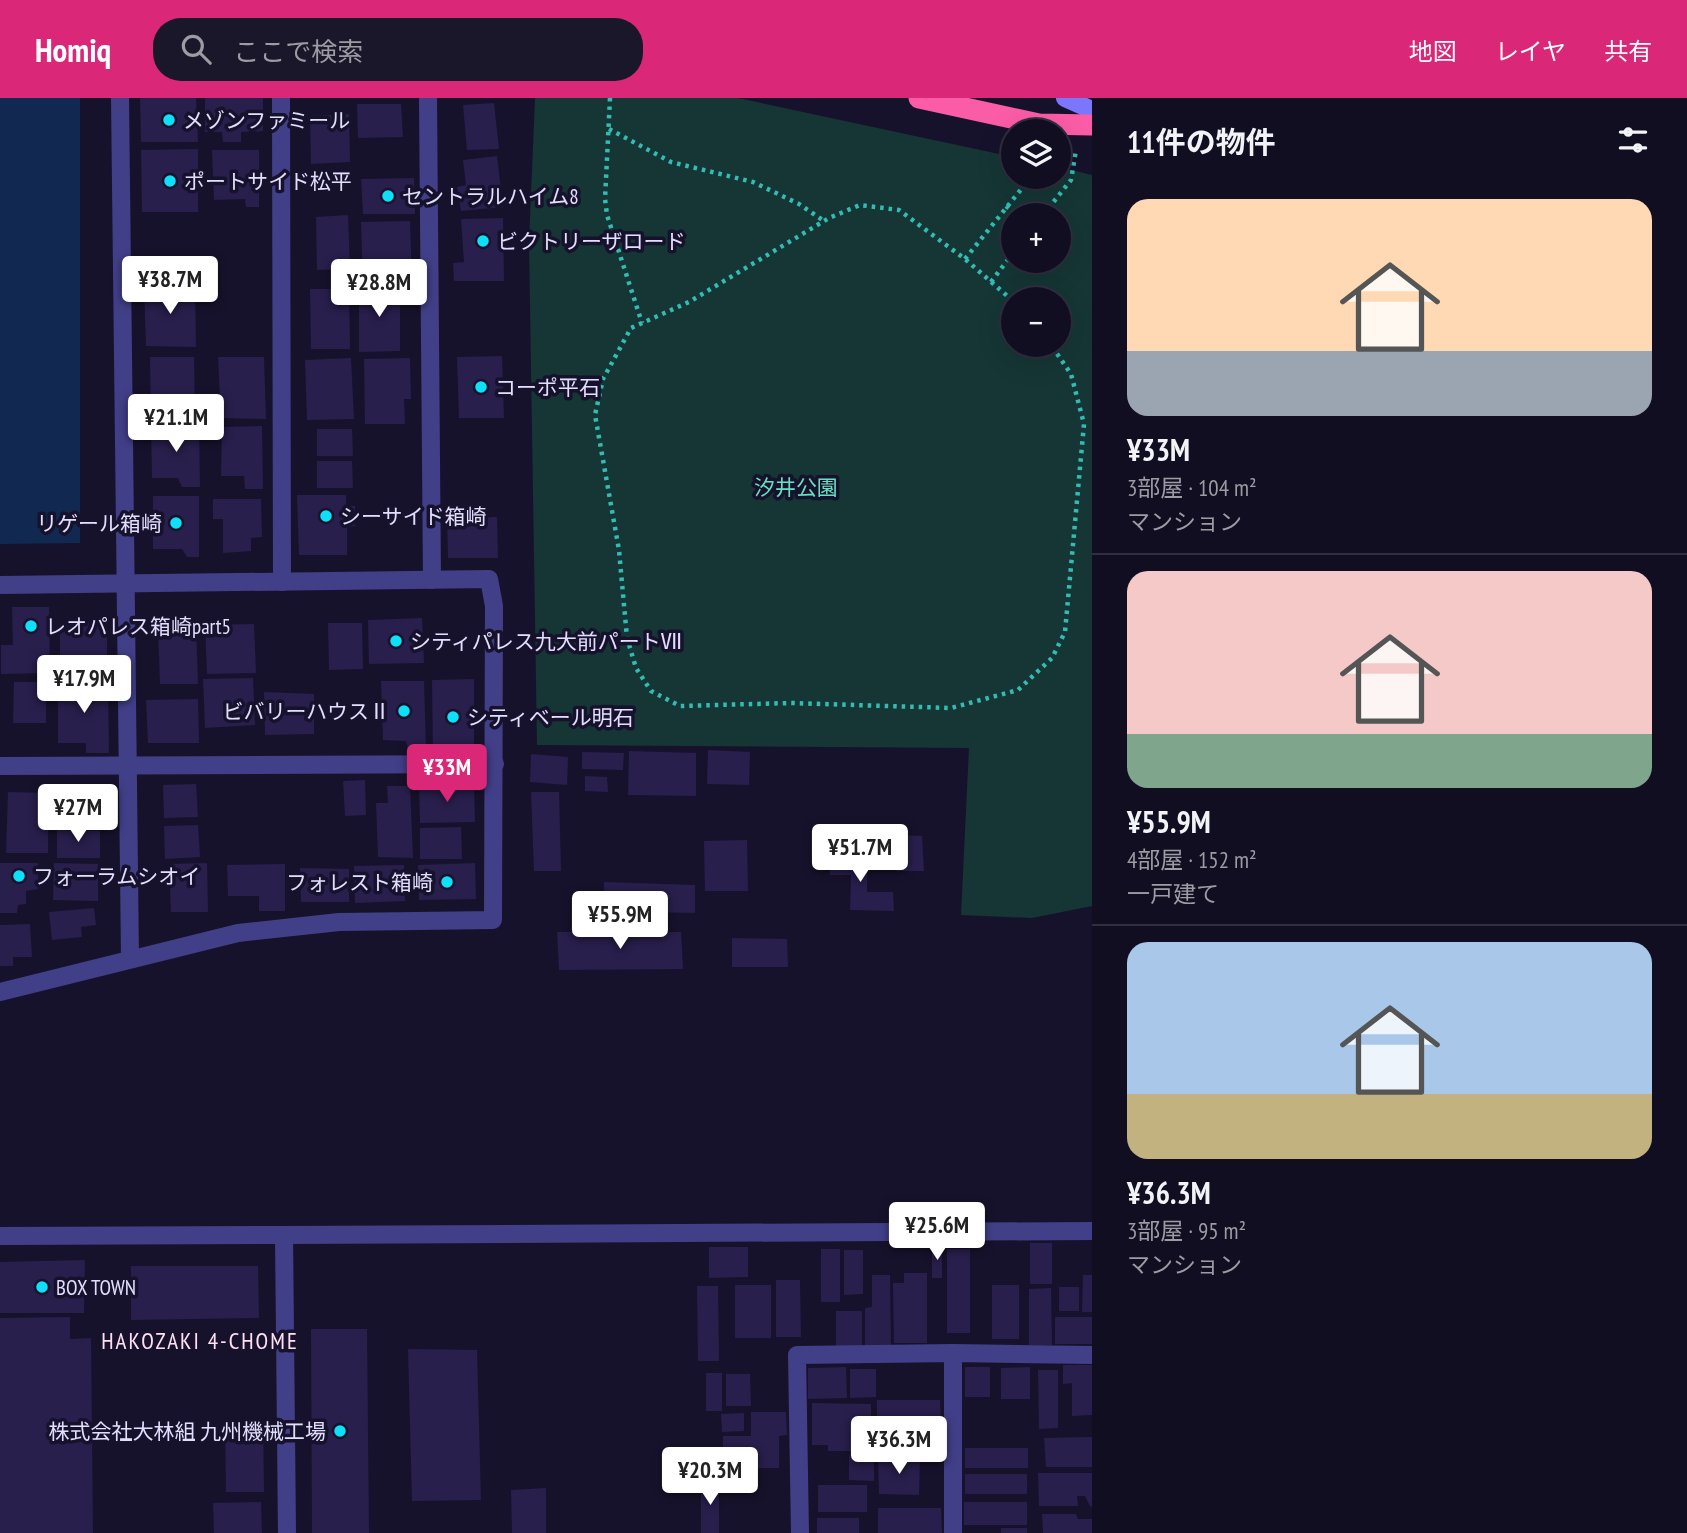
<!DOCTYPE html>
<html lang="ja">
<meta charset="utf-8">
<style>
:root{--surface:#110e21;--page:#1a172a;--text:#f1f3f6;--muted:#9c9ca5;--line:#302e3f;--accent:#db2777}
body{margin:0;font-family:"PT Sans Narrow","Noto Sans JP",sans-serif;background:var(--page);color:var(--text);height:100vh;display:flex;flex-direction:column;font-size:26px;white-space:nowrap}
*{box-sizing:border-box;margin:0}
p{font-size:23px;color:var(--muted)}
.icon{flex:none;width:38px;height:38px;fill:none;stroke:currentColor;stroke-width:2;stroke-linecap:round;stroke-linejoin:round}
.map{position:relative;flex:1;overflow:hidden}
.details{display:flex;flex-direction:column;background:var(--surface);width:595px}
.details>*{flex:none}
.fabs{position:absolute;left:1001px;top:21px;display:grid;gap:14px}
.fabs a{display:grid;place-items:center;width:70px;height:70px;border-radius:50%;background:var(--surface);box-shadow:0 7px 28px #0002,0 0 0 2px var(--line);font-size:35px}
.price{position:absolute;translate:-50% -60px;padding:0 16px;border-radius:7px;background:#fff;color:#222;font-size:23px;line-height:46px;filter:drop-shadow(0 2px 4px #0008)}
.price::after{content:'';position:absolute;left:50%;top:42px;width:21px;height:16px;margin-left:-10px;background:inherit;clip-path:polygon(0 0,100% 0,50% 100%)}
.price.current{background:var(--accent);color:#fff}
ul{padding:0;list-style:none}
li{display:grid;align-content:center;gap:14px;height:371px;padding:0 35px}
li+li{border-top:2px solid var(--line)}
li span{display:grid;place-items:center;height:217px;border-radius:21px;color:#555}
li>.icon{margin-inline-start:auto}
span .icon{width:126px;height:126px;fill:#fffc;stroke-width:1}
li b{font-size:30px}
h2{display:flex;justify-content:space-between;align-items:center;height:84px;padding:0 35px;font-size:30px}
header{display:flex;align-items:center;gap:42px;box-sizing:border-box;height:98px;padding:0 35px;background:var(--accent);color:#fff}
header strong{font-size:33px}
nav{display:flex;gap:38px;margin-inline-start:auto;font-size:24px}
.search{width:490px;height:63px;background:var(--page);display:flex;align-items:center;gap:18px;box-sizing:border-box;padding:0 24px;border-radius:28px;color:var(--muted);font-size:26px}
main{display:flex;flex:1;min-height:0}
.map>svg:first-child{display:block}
.green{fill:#153635;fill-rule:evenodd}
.water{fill:#112951}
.building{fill:#281f4c}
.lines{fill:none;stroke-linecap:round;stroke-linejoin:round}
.path{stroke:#34bcb4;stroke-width:4.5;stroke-dasharray:3.5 5;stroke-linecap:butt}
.street{stroke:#423f89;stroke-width:18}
.secondary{stroke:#7b77fc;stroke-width:18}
.highway{stroke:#fb5ca7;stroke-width:21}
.poi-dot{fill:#0fe0f9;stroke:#17122c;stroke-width:2.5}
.labels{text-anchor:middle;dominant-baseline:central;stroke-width:7;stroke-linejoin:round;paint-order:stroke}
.poi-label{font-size:21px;fill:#e2defe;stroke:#17122c;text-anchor:start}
.park-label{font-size:21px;fill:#69dfc2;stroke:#17122c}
.neighbourhood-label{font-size:23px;letter-spacing:2px;fill:#fee0f3;stroke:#17122c}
</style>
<header>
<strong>Homiq</strong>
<div class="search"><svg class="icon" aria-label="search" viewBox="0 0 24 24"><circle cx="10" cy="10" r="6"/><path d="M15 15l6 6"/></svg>ここで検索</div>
<nav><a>地図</a><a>レイヤ</a><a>共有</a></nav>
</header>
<main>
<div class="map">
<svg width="1092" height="1435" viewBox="0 0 1092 1435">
<rect width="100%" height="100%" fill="#17122c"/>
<path class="green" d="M535 0H738L1013 59V79H1059V69L1092 77V808L1032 820 961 817 969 650 537 647 529 144ZM1013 117H1059V163H1013ZM1013 201H1059V247H1013Z"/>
<path class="water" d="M0 0H80V445L0 446Z"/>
<g class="building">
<path d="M140 0H196L198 44H141Z"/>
<path d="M205 0H263V33L241 34V44H223L222 34H205Z"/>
<path d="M494 5 499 51 467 52 463 7Z"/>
<path d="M357 6H401L403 39 358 40Z"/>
<path d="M349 16 350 64 311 66 310 18Z"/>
<path d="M198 51V114H142L141 52Z"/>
<path d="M212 52H259V109H246L245 101 214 102Z"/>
<path d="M497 58 503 109 461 113 457 89 466 87 463 62Z"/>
<path d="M414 80 415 116H363L361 81Z"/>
<path d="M348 117 350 171 317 172 316 119Z"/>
<path d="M503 120 504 183H454L453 165 464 164 461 121Z"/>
<path d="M410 123 412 183 363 184 361 124Z"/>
<path d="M144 188 195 189 196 249 146 248Z"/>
<path d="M359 189H400V253L359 254Z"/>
<path d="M310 191H349L350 251H311Z"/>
<path d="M502 258 504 320H459L457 259Z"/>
<path d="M150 259H194L195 317 151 316Z"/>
<path d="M218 259H264L266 321 221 320Z"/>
<path d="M351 260 354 321 307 322 305 262Z"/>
<path d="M410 260 411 301H404L405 326H365L364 261Z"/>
<path d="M199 327 200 389H182L178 380H152L151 328Z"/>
<path d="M262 328 263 391H245L244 378H221L222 329Z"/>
<path d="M317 331H352L353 358H317Z"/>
<path d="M317 363H352L353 390H317Z"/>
<path d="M297 397H346V408H355V428L347 429V457H299Z"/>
<path d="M153 398H199V459H187L182 451H153Z"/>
<path d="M213 401H261L262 439 251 440V453L223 455V421H213Z"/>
<path d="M497 419 498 460H448L447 420Z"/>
<path d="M12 509H49L50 575 1 576V547H13Z"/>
<path d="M422 520 424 565 369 566 368 522Z"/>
<path d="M60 525H107V571L92 570V578H76V563H60Z"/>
<path d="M328 525H362L363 571 329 572Z"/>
<path d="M254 526 256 575 207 576 205 527Z"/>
<path d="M196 528 198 586H160L158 530Z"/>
<path d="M253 580 255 627 205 630 203 581Z"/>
<path d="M474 581V656L433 655 432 582Z"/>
<path d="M381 583H424L426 648 422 654 414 656 408 652 406 643 383 642Z"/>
<path d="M14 584H46V625H13Z"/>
<path d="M58 584 108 585 109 655H86V645H58Z"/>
<path d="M264 594 314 596V636L265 637Z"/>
<path d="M198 601 199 645H148L146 602Z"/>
<path d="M708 652 750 654 749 687 707 686Z"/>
<path d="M629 653 696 655V698L628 697Z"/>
<path d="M582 654 624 655 623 672 582 671Z"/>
<path d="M531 656 568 659 567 687 530 684Z"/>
<path d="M585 678 607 679 608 694 585 693Z"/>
<path d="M365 682 366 717 345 718 343 683Z"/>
<path d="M196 686 198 719 164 720 163 687Z"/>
<path d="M419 687H474L475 724 420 725Z"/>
<path d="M387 688H410L413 760 378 759 376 705H388Z"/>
<rect x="56" y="689" width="44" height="38"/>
<path d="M8 694 48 695V755H6Z"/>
<path d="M531 694H559L561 773H534Z"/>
<path d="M198 727 200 759 165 761 164 728Z"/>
<path d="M461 729 462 761H420V730Z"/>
<path d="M57 732 100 733V760H57Z"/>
<path d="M895 737 922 738 924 773H896Z"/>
<path d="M747 742 748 793H705L704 743Z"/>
<path d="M828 758 867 759V794H893L894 813 850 812 851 777H830Z"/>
<path d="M0 765H38V791L26 793V806L18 807 17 815H0Z"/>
<path d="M54 765 98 766V803L53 802Z"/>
<path d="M207 765 208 814H171L169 766Z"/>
<path d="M475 765 476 801 419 802 418 767Z"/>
<path d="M285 766V813H259V798H228L227 767Z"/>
<path d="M404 767 405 803 355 805 354 768Z"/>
<path d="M300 770 349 771V804H301Z"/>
<path d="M604 784 695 787V815L604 813Z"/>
<path d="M94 810 96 827 81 829 82 839 52 842 49 814Z"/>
<path d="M30 826 32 859H13V868H0V827Z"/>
<path d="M557 834H681L683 871 559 872Z"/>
<path d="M732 840 787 841 788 869H732Z"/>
<rect x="1030" y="1145" width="22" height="41"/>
<path d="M942 1148V1180H932V1149Z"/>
<path d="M709 1149H748V1179L709 1180Z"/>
<rect x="821" y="1151" width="19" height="53"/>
<rect x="947" y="1151" width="23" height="84"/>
<path d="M844 1152H863V1196L844 1197Z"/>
<path d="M85 1162 84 1215H0V1164Z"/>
<path d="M131 1168H258L259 1220 131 1222Z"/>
<path d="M904 1175H927V1245H894L893 1185H904Z"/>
<path d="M872 1177H890L891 1251H865V1210L872 1209Z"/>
<path d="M1083 1177H1092V1214H1082Z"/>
<path d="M776 1182H800L801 1239H776Z"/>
<rect x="735" y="1187" width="36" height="53"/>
<rect x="992" y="1187" width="27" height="54"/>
<path d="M697 1188H718L719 1263H698Z"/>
<rect x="1059" y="1189" width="20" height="24"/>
<path d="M1051 1190 1052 1247H1029V1191Z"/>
<rect x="836" y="1213" width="26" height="37"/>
<path d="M70 1219V1241L91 1240 93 1435H0V1220Z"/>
<rect x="1055" y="1219" width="37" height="27"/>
<path d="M311 1231H367L369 1435H312Z"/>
<path d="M408 1251 477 1252 481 1402 412 1403Z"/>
<path d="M1063 1267H1092V1317L1072 1318V1285L1063 1286Z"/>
<path d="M846 1269 847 1300 808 1301V1270Z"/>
<rect x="965" y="1269" width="25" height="30"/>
<path d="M1030 1269V1301H1001V1270Z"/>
<path d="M850 1271H876V1299L850 1300Z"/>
<path d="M1038 1272H1058V1330L1039 1331Z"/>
<rect x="706" y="1275" width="16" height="38"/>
<path d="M726 1276H750L751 1308H726Z"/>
<path d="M877 1302H940L941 1327H877Z"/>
<path d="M812 1305 871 1306V1353H828V1347H812Z"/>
<path d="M751 1314H786L787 1337 779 1338V1370H723V1338H751Z"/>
<path d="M744 1315V1333L722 1334 721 1316Z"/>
<path d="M225 1323H263L264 1394H226Z"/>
<path d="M882 1332H924V1356L883 1355Z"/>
<path d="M1092 1339V1369H1046L1044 1340Z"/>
<rect x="965" y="1350" width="63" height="20"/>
<path d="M849 1357H874V1383L849 1382Z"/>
<path d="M878 1359H920L919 1397 879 1396Z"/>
<path d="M1038 1375H1092V1409L1090 1408 1085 1398H1077L1078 1408H1039Z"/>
<rect x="965" y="1376" width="62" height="20"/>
<rect x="701" y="1383" width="18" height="52"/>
<rect x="818" y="1387" width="49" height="27"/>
<path d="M546 1390V1435H512L511 1392Z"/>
<path d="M261 1404 262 1435H214L213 1405Z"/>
<rect x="964" y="1404" width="63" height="23"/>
<path d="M878 1410H941L942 1435H878Z"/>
<path d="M1042 1416H1076L1078 1421H1092V1435H1043Z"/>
<rect x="817" y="1420" width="42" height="15"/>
<rect x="1001" y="1430" width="26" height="5"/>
</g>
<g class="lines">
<g class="path">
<path d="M610 0 605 101 607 117 642 225"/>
<path d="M609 31 671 64 753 84 799 106 824 123"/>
<path d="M1006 108 1017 117"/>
<path d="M1043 117 1071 82 1076 52"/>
<path d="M965 161 1031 79"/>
<path d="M991 184 1013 155"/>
<path d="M1013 203 965 161 899 112 860 107 829 120 689 204 631 230 603 281 595 317 619 452 627 540 636 570 651 593 680 608 791 605 951 610 1018 592 1052 560 1065 534 1084 326 1071 276 1051 247"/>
</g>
<g class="street">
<path d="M120 0 130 860"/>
<path d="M281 0 282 484"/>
<path d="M428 0 432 482"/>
<path d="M0 487 489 481 494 508 493 822 339 824 238 835 0 894"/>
<path d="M0 668 495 666"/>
<path d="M284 1137 1092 1133"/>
<path d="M0 1138 284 1137 287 1435"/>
<path d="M953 1255V1435"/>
<path d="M800 1435 797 1257 953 1255 1092 1257"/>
</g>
<path class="secondary" d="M1065 0 1092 12"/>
<path class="highway" d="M919 0 1039 26 1092 27"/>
</g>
<g class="poi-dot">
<circle cx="169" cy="22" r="7"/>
<circle cx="170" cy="83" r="7"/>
<circle cx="388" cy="98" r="7"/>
<circle cx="483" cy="143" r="7"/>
<circle cx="481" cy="289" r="7"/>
<circle cx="326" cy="418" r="7"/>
<circle cx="176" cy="425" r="7"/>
<circle cx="31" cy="528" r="7"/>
<circle cx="396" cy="543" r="7"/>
<circle cx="404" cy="613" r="7"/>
<circle cx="453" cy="619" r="7"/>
<circle cx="19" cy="778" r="7"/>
<circle cx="447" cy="784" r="7"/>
<circle cx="42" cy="1189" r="7"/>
<circle cx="340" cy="1333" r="7"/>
</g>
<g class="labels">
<g class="poi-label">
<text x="183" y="22">メゾンファミール</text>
<text x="184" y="83">ポートサイド松平</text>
<text x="402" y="98">セントラルハイム8</text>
<text x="497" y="143">ビクトリーザロード</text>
<text x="495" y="289">コーポ平石</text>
<text x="340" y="418">シーサイド箱崎</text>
<text x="162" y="425" text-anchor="end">リゲール箱崎</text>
<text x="45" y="528">レオパレス箱崎part5</text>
<text x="410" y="543">シティパレス九大前パートⅦ</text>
<text x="390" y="613" text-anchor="end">ビバリーハウスⅡ</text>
<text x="467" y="619">シティベール明石</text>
<text x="33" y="778">フォーラムシオイ</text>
<text x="433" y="784" text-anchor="end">フォレスト箱崎</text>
<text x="56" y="1189">BOX TOWN</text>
<text x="326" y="1333" text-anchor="end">株式会社大林組 九州機械工場</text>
</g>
<g class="park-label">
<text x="796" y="389">汐井公園</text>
</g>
<g class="neighbourhood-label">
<text x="200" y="1242">HAKOZAKI 4-CHOME</text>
</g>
</g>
</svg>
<div class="fabs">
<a><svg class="icon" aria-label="layers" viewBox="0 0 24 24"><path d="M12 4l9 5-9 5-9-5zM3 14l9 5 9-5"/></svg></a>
<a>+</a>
<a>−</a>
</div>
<b class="price" style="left:170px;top:218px">¥38.7M</b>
<b class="price" style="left:379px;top:221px">¥28.8M</b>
<b class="price" style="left:176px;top:356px">¥21.1M</b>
<b class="price" style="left:84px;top:617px">¥17.9M</b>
<b class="price current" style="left:447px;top:706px">¥33M</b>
<b class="price" style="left:78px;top:746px">¥27M</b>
<b class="price" style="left:860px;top:786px">¥51.7M</b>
<b class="price" style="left:620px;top:853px">¥55.9M</b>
<b class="price" style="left:937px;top:1164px">¥25.6M</b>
<b class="price" style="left:899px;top:1378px">¥36.3M</b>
<b class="price" style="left:710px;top:1409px">¥20.3M</b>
</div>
<section class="details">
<h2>11件の物件<svg class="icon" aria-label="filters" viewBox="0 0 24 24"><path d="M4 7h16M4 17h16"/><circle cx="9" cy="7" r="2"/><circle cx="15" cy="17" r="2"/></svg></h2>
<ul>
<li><span style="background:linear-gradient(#ffd9b3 70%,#9aa5b1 0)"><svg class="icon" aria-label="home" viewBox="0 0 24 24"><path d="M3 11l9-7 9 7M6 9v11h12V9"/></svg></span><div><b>¥33M</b><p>3部屋 · 104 m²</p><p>マンション</p></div></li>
<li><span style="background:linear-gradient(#f6c9c9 75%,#7fa58c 0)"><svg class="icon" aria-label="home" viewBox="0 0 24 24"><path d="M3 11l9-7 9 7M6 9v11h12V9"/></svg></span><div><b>¥55.9M</b><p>4部屋 · 152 m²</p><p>一戸建て</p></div></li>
<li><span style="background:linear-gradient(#a9c7e8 70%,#c2b280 0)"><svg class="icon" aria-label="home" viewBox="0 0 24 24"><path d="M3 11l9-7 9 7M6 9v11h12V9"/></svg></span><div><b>¥36.3M</b><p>3部屋 · 95 m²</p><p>マンション</p></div></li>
</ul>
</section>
</main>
